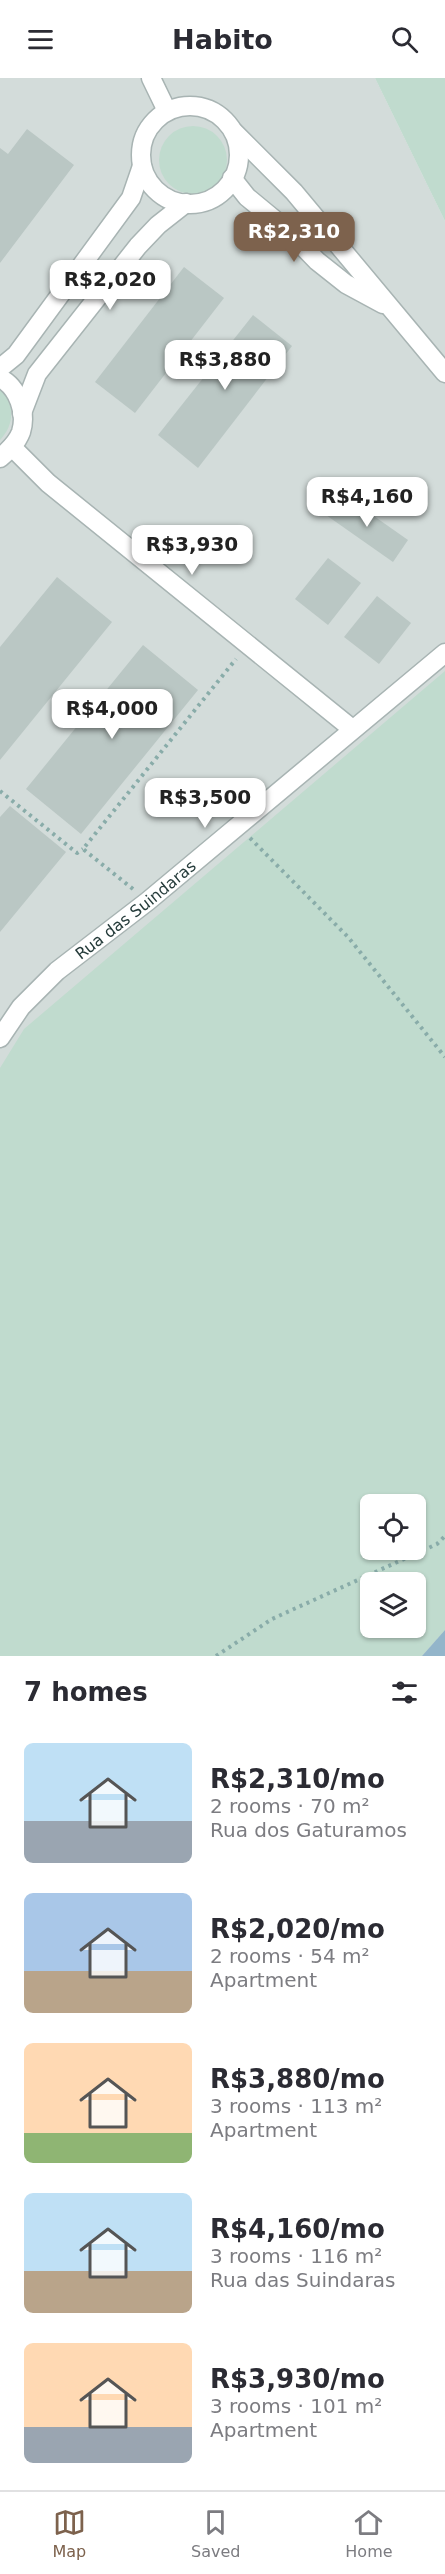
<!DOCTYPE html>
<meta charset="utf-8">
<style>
:root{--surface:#fff;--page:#f7f7f7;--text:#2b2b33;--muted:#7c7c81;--line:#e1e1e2;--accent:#7d624d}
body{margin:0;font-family:"DejaVu Sans",sans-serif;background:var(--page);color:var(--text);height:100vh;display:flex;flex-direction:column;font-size:22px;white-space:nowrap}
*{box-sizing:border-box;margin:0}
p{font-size:20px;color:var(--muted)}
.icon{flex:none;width:33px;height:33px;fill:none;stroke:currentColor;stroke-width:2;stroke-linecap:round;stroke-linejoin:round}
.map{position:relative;height:1578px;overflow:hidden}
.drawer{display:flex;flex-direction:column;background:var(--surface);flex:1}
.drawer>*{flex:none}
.tools{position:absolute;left:360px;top:1416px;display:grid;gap:12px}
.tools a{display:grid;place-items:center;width:66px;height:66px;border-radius:9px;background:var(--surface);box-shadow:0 2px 4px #0004;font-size:30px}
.price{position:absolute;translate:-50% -51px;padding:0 14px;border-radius:12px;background:#fff;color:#222;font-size:20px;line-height:39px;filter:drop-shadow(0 2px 3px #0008)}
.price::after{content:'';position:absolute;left:50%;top:36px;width:18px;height:14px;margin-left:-9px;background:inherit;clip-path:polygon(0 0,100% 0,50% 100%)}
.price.on{background:var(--accent);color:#fff}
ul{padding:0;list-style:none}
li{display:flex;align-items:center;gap:18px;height:150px;padding:0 24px}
li span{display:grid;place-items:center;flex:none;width:168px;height:120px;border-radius:9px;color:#555}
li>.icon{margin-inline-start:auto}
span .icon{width:72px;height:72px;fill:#fffc;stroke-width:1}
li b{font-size:26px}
h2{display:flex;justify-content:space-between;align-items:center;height:72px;padding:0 24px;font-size:26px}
header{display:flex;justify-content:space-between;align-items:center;height:78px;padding:0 24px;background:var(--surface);font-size:27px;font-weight:800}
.tab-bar{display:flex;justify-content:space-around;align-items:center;height:84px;border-top:2px solid var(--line);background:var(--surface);font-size:16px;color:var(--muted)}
.tab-bar a{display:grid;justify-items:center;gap:3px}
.tab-bar .on{color:var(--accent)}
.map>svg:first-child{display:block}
.built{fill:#d3dcda;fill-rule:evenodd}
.green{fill:#c0dbce;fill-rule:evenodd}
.water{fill:#93b5ca}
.building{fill:#bac7c4}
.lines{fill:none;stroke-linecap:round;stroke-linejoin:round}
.minor-casing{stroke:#a8b4b3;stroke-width:21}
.path{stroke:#89aca9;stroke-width:4;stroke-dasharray:3 4.5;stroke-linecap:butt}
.minor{stroke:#fff;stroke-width:18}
.labels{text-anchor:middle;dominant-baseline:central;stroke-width:5;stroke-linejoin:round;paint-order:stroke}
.street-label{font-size:16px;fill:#263c3b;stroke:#f5f9f8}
</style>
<header><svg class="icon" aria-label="menu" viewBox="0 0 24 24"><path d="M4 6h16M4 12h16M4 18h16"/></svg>Habito<svg class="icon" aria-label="search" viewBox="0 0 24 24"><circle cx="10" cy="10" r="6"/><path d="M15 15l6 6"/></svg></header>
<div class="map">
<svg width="445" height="1578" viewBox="0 0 445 1578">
<rect width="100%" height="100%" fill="#e5eceb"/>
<path class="built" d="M0 0H375L445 143V1578H0ZM370 1426H416V1472H370ZM370 1504H416V1550H370Z"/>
<g class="green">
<path d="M375 0H445V143Z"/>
<circle cx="193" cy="82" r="34"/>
<path d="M0 310C15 326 15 346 0 362Z"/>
<path d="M445 593V1552L422 1578H0V990L24 951ZM370 1426H416V1472H370ZM370 1504H416V1550H370Z"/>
</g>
<path class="water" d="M445 1552V1578H422Z"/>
<g class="building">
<path d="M27 51 74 87 0 185V70L8 76Z"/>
<path d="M184 189 224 220 135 335 95 304Z"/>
<path d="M253 237 292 268 198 390 158 357Z"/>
<path d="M341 415 408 462 393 484 326 437Z"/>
<path d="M328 480 361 505 328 547 295 521Z"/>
<path d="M57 499 112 544 0 682V569Z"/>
<path d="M377 518 411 545 379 586 344 559Z"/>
<path d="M143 567 198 612 81 756 26 711Z"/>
<path d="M10 728 66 774 0 854V739Z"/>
</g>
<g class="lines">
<defs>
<g id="minor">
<path d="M151 0 167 33"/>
<circle cx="190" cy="77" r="49"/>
<path d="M234 54 294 114 445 295"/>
<path d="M232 100 247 119 287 152 317 183 346 206 383 226"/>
<path d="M0 290 16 277 131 120 142 88"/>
<path d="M0 300C18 309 27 335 21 354 17 365 8 373 0 380"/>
<path d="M22 335 37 296 138 168 158 147 186 125"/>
<path d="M12 369 48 405 351 650"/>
<path id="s1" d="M0 960 21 929 57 893 148 823 445 575"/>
</g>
</defs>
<use href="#minor" class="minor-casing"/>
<g class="path">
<path d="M0 713 77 775 83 771"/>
<path d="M250 760 348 859 445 979"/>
<path d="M133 811 83 771 236 581"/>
<path d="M216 1578 272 1541 437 1466 445 1458"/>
</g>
<use href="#minor" class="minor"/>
</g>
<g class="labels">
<g class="street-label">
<text stroke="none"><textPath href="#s1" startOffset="188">Rua das Suindaras</textPath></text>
</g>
</g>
</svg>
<div class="tools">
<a><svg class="icon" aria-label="locate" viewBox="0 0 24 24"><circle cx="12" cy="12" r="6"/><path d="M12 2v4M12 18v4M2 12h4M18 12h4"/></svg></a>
<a><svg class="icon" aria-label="layers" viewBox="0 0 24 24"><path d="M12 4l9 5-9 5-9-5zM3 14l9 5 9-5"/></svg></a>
</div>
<b class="price on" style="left:294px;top:185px">R$2,310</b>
<b class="price" style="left:110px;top:233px">R$2,020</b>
<b class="price" style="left:225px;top:313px">R$3,880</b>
<b class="price" style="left:367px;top:450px">R$4,160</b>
<b class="price" style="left:192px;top:498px">R$3,930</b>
<b class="price" style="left:112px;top:662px">R$4,000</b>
<b class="price" style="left:205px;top:751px">R$3,500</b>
</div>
<section class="drawer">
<h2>7 homes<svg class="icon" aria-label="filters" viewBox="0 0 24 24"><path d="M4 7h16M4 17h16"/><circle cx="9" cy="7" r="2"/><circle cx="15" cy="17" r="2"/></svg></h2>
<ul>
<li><span style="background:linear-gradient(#bfe0f5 65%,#9aa5b1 0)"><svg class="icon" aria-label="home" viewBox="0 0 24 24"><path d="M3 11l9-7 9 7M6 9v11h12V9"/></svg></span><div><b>R$2,310/mo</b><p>2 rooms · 70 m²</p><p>Rua dos Gaturamos</p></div></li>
<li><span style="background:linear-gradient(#a9c7e8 65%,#b9a48a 0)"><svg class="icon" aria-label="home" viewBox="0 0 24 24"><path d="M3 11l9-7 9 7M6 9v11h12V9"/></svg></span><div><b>R$2,020/mo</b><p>2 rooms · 54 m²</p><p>Apartment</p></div></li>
<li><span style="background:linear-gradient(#ffd9b3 75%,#8fb573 0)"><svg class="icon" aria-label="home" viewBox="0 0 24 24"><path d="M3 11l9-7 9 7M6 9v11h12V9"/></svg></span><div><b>R$3,880/mo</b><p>3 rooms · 113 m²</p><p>Apartment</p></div></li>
<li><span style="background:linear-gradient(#bfe0f5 65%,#b9a48a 0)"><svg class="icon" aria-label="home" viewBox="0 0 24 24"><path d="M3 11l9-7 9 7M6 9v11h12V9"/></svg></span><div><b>R$4,160/mo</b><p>3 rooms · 116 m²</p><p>Rua das Suindaras</p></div></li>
<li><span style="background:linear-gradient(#ffd9b3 70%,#9aa5b1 0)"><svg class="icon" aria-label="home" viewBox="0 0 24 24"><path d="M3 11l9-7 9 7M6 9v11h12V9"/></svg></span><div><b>R$3,930/mo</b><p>3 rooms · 101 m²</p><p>Apartment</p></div></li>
</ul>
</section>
<nav class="tab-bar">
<a class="on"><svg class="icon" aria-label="map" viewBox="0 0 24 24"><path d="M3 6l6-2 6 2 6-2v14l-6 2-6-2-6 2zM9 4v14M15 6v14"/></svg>Map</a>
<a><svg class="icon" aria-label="saved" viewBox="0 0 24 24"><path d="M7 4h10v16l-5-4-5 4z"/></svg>Saved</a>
<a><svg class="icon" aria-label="home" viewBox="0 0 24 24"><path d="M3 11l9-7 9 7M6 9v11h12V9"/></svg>Home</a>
</nav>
